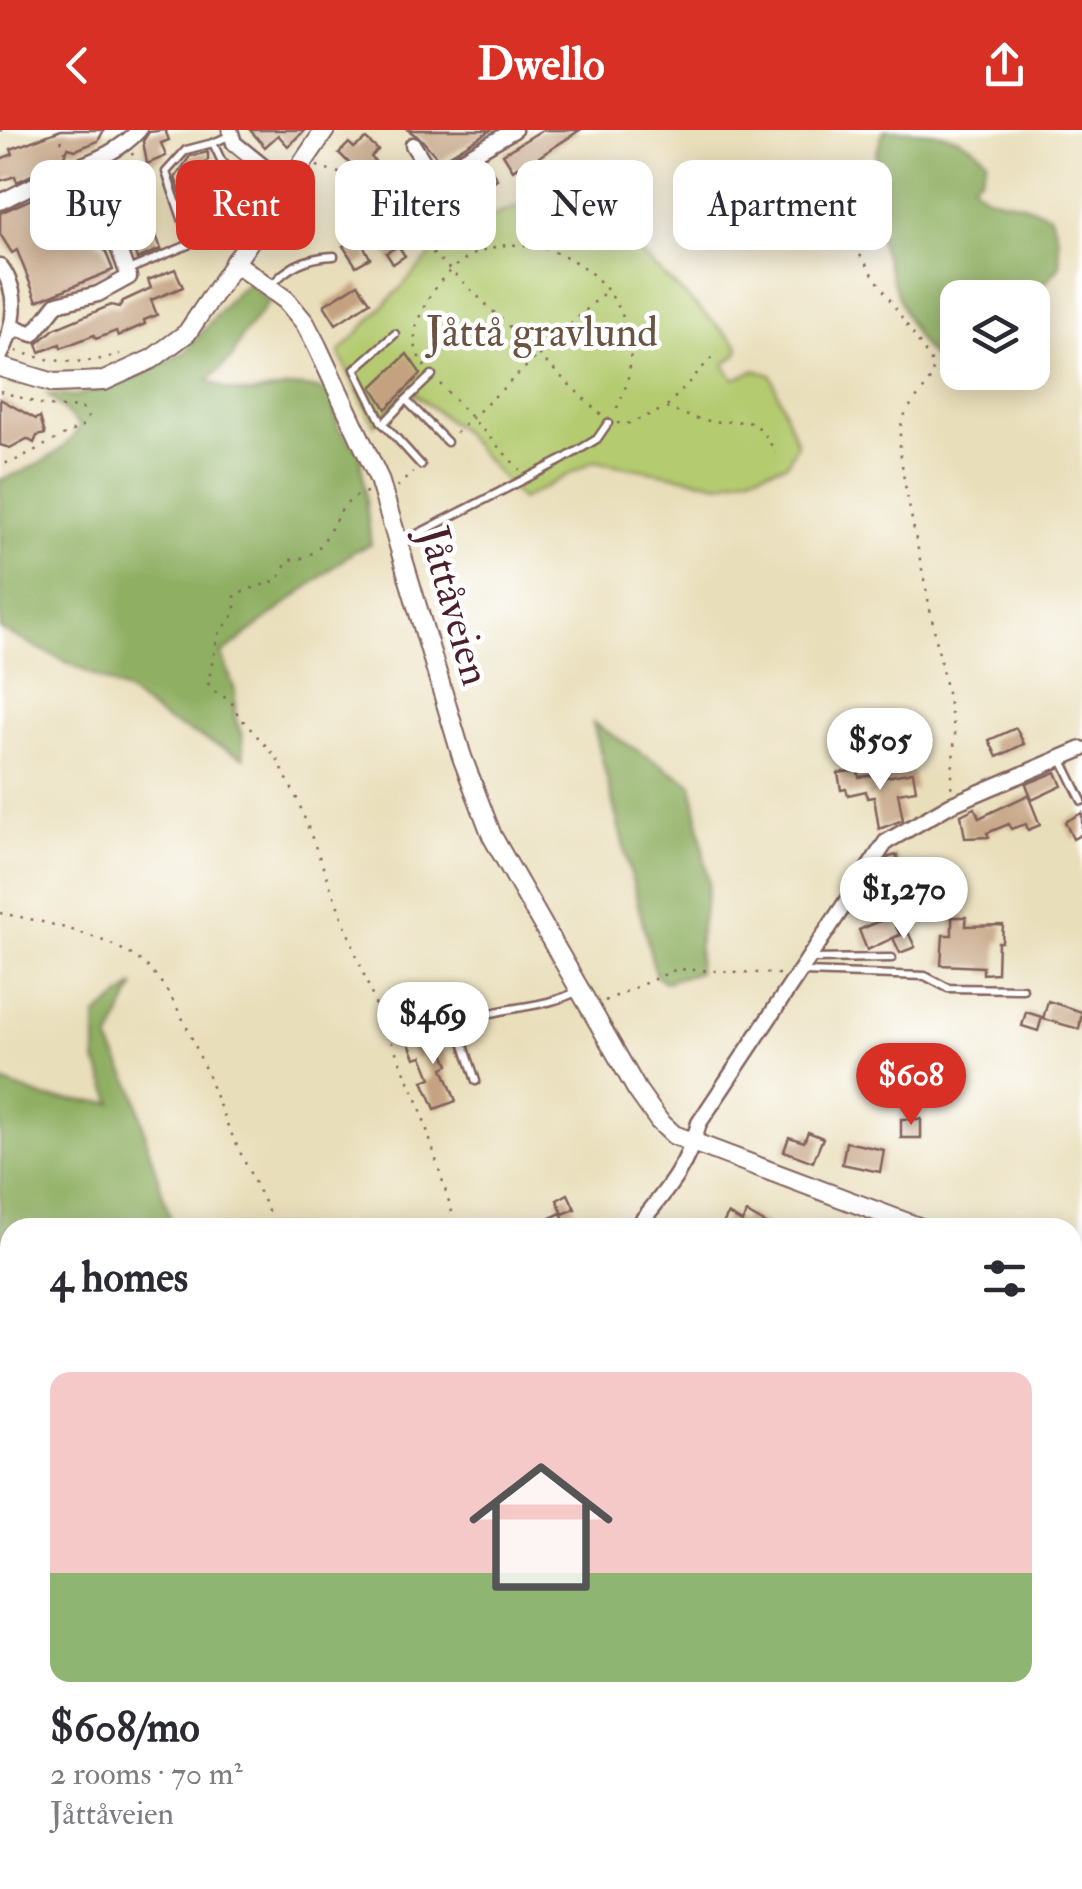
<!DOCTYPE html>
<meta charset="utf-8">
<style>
:root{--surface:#fff;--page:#f7f7f7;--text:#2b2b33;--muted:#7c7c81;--line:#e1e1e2;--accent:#d93025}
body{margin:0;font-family:"IM FELL Double Pica",serif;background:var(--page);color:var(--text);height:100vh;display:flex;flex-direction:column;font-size:38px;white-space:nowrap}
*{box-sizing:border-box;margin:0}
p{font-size:32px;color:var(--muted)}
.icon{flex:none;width:55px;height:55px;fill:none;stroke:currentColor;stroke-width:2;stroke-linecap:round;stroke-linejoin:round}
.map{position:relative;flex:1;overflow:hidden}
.drawer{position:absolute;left:0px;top:1088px;width:1082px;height:672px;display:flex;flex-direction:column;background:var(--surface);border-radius:30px 30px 0 0;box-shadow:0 5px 25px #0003}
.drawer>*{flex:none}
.guide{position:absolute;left:30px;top:30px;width:1022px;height:90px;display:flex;gap:20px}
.controls{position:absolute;left:940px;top:150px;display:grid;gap:20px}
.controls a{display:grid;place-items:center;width:110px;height:110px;border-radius:20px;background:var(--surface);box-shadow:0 5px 25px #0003;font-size:50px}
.price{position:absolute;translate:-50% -85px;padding:0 22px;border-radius:35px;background:#fff;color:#222;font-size:32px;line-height:65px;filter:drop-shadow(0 2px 5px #0008)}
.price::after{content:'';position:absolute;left:50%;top:60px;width:30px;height:22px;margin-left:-15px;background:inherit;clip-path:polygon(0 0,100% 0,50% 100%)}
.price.active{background:var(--accent);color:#fff}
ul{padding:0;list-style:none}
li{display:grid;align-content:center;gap:20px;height:530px;padding:0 50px}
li+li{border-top:2px solid var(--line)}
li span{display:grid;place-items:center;height:310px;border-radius:20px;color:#555}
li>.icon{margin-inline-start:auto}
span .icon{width:180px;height:180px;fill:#fffc;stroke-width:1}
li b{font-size:42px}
h2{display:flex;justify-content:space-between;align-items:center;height:120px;padding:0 50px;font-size:42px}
.chip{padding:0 35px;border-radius:20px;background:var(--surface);box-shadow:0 5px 25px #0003;font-size:35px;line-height:90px}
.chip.active{background:var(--accent);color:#fff}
header{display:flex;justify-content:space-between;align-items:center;height:130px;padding:0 50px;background:var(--accent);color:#fff;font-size:45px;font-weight:800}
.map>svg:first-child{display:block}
.green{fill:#b4cb70;stroke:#7f754e;stroke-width:2.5}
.forest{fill:#8faf62;stroke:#6c6746;stroke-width:2.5}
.building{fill:#c4a280}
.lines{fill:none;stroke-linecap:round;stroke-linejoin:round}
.lane-casing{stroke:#82625d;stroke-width:11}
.street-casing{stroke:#82625d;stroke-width:19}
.secondary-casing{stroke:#82625d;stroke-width:22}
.path{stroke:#82625d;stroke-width:2.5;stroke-dasharray:2.5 8;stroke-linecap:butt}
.lane{stroke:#fff;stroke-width:6}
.street{stroke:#fff;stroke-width:14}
.secondary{stroke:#fff;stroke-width:18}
.labels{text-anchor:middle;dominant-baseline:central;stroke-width:9;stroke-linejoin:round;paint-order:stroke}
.park-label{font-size:42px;fill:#6a5340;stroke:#fff}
.street-label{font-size:42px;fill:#4a1f2b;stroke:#fff}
</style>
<header><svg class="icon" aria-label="back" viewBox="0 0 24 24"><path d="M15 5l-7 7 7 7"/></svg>Dwello<svg class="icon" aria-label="share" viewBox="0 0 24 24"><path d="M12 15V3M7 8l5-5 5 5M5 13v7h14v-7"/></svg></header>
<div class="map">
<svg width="1082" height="1759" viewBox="0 0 1082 1759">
<rect width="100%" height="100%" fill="#fff"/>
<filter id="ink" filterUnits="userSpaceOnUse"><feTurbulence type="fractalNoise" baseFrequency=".01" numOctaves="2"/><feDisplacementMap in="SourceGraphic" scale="20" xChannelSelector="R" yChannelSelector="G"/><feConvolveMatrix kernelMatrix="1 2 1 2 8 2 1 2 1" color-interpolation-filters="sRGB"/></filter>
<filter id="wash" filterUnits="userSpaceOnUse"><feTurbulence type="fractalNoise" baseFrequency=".0048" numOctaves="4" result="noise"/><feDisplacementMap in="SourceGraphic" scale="40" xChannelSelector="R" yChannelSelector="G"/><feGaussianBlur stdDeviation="2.25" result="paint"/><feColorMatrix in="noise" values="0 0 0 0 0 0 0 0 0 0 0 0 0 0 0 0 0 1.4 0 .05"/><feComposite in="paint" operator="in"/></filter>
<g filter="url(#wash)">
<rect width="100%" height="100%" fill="#e9deba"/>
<g class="green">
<circle cx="119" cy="45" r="18"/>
<path d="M568 56 739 216 737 224 724 235 734 249 755 240 771 245 797 314 787 334 721 354 594 331 521 370 460 300 410 260 374 295 339 223 452 103Z"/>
</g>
<g class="forest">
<path d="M884 0C921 0 964 0 987 30L981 47 973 53C983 71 999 68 1017 73 1028 76 1039 81 1050 85L1058 108 1060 136 1032 167 958 168 957 238C908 235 888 128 872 89L883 68 876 25Z"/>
<path d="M249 153 269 172 242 206 232 228 208 250C259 283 283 240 333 265L338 298 360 322 371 415 354 421 222 524 235 561V587L242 606 244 628 165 590 127 562 0 499V350C31 339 63 326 80 296L47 264 75 266 122 253 185 222 235 163Z"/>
<path d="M593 593 692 654 709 755 699 806 698 842 665 852 656 846Z"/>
<path d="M135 855 109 912 135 962 148 1016 173 1097 10 1098V1229L0 1198V951L45 968 113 973 96 931V886Z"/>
<path d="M10 1656V1750H364L372 1759H0V1657Z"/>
</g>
<g id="blocks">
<g class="building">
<path d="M61 0H104L98 11 76 20 68 18 62 31 17 52 15 46 0 51V29L13 24 11 19Z"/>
<path d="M165 0 169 10 161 13 166 26 147 34 143 11 149 2Z"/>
<path d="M250 0H305L288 16 278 5 265 17Z"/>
<path d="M408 0H491L440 31 421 9Z"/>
<path d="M542 0H580L519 40 517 37 513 40 503 24Z"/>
<path d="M366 9 378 20 371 27 382 39 368 52 339 23 349 13 354 18Z"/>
<path d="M208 22V30L197 36 218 92 213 93 216 101 198 108 175 48 190 26Z"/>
<path d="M482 37 485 41H492L497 49 478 62 482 68 471 75 461 59 466 56 462 50Z"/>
<path d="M397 39 413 55 407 65 411 74 421 76 435 66 448 81 432 90 435 96 422 104 395 78 382 49Z"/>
<path d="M76 49 85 71 82 78 90 83 98 104 96 112 103 115 113 140 37 171 17 120 12 123 0 104V83Z"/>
<path d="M140 60 161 119 137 129 129 104 132 97 124 94 115 69Z"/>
<path d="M359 107 370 128 356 136 343 116Z"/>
<path d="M398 116 405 126 393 134 386 123Z"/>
<path d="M175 139 183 157 151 170 157 185 144 190 145 194 118 206 116 201 96 209 94 205 61 218 60 214 40 222 37 214 54 199 111 175 119 177 123 171 151 158 148 150Z"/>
<path d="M358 154 370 172 336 194 324 175Z"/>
<path d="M407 224 421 244 386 279 372 257Z"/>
<path d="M0 269 36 289 40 287 45 304 37 306 34 313 27 309 10 318 0 315Z"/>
<path d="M1016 598 1024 614 997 627 989 610Z"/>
<path d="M858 640 859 647 874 645 875 649 913 642 916 660 898 663 903 690 879 699 874 667 867 668 866 661 848 665 846 659 841 660 838 643Z"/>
<path d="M1056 642 1062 656 1032 670 1026 654Z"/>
<path d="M1028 665 1040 695 1028 700 1026 694 1011 699 1009 694 987 703 989 707 965 708 961 685 975 678 979 688Z"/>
<path d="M1082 683V704L1073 709 1065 692Z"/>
<path d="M897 725 900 743 886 745 884 734 889 727Z"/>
<path d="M891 786 900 805 867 820 859 800Z"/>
<path d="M952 787H966V796L1003 795 1002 812H998L997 843 983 844V837L941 835 943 805H952Z"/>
<path d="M908 802 915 817 900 823 893 808Z"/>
<path d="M1048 871 1082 882 1079 899 1043 889Z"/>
<path d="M1026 882 1042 887 1038 901 1022 896Z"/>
<path d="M427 898 434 915 440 913 449 935 443 938 456 971 435 979 423 951 431 948 422 926 415 928 406 906Z"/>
<rect x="901" y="989" width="20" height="19"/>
<path d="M808 1002 823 1008 813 1032 784 1021 789 1007 804 1012Z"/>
<path d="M846 1012 884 1020 880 1042 842 1034Z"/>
<path d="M568 1064 575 1079 563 1084 557 1070Z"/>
<path d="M561 1083 568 1098H529Z"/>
<path d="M747 1083 773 1098H721L728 1084 742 1092Z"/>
</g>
</g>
</g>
<g filter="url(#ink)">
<use href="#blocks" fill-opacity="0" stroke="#82625d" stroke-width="2.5"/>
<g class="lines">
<defs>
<g id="lane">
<path d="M231 5 213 13 221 30 248 60"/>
<path d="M128 140 188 115V106L166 42 186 20 213 13"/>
<path d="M271 157C286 136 308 127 334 126"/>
<path d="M395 204 355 239 381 291 421 335"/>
<path d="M432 245 406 270 447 312"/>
<path d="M383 294 406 270"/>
<path d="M400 413 562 330 597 309 608 293"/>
<path d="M1062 630 1082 671"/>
<path d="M808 829 892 828"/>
<path d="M803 842 925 846 948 858 1023 859"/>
<path d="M476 951 460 903 464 893C499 875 542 880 578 861"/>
</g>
<g id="street">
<path d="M230 0 234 13 286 55"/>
<path d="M413 15 433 47"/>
<path d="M418 66 433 47 514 0"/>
<path d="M0 72C23 61 47 47 72 39 97 30 121 20 139 0"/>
<path d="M0 136C21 164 15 197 0 226"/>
<path d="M12 203 19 199 33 204 57 174 98 164 129 147 87 35"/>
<path d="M636 1098C666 1061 687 1038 699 993L886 712 950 675 1082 619"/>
<path d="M773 1750 781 1759"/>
<path d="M919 1759V1750"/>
</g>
<g id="secondary">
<path d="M234 132 286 170 305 193 317 216 379 349 462 627 492 706 637 960 659 991 674 1005 921 1098"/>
<path d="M0 237 54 253 104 251 152 229 187 203 325 0"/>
<path d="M1072 1154 1082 1158"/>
</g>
</defs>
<use href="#lane" class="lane-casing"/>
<use href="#street" class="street-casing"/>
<use href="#secondary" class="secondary-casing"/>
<g class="path">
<path d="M58 0 67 28"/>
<path d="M0 1 2 0"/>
<path d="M132 23 138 41 155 44"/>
<path d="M317 36 346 45 362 55 602 286"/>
<path d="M235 102 256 72"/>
<path d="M860 125 933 234C934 258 908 270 902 292 897 310 902 332 904 350L955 603 951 660"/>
<path d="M16 221C54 233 82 236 120 224"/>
<path d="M425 237C409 215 414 196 426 173 495 42 689 155 613 285"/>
<path d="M440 254 520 340"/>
<path d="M0 261 47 276 82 278 88 287 84 295 16 330 0 335"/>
<path d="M667 276 717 222"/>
<path d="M617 293 627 294 666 278C678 282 691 288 704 290 743 297 754 277 775 323"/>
<path d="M456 303 606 161"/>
<path d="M397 357 413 342"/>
<path d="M367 362C326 372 337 429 288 430L278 450 235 464V483L218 505 208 553 214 561 231 571 238 585 276 627 298 671 377 879 419 974 457 1098"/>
<path d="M0 783C42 791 110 806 143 833 180 862 208 950 227 994 243 1029 260 1063 276 1098"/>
<path d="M605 871 677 839 779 844"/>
<path d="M0 1390 10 1396"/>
<path d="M0 1506 10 1492"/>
<path d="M0 1647 10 1644"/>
<path d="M0 1671 10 1668"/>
<path d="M120 1750 128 1759"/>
<path d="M378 1750 386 1759"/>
<path d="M474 1750 482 1759"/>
<path d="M581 1759 595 1750"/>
</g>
<use href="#lane" class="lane"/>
<use href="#street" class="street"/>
<use href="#secondary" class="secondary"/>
</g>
</g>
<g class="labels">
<g class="park-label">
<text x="542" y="203">Jåttå gravlund</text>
</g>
<g class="street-label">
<text transform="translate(454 476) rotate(74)">Jåttåveien</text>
</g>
</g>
</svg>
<div class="controls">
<a><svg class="icon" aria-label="layers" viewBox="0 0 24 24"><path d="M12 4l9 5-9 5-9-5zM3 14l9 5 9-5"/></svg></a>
</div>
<b class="price" style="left:880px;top:663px">$505</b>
<b class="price" style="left:904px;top:812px">$1,270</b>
<b class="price" style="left:433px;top:937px">$469</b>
<b class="price active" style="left:911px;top:998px">$608</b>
<div class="guide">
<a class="chip">Buy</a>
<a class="chip active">Rent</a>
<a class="chip">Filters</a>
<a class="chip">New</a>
<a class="chip">Apartment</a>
</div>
<section class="drawer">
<h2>4 homes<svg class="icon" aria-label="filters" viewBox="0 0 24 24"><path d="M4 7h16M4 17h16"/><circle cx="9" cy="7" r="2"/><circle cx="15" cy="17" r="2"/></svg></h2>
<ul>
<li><span style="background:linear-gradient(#f6c9c9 65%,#8fb573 0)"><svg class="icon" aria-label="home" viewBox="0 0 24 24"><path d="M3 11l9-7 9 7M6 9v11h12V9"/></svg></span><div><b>$608/mo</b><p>2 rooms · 70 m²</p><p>Jåttåveien</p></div></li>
</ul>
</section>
</div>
